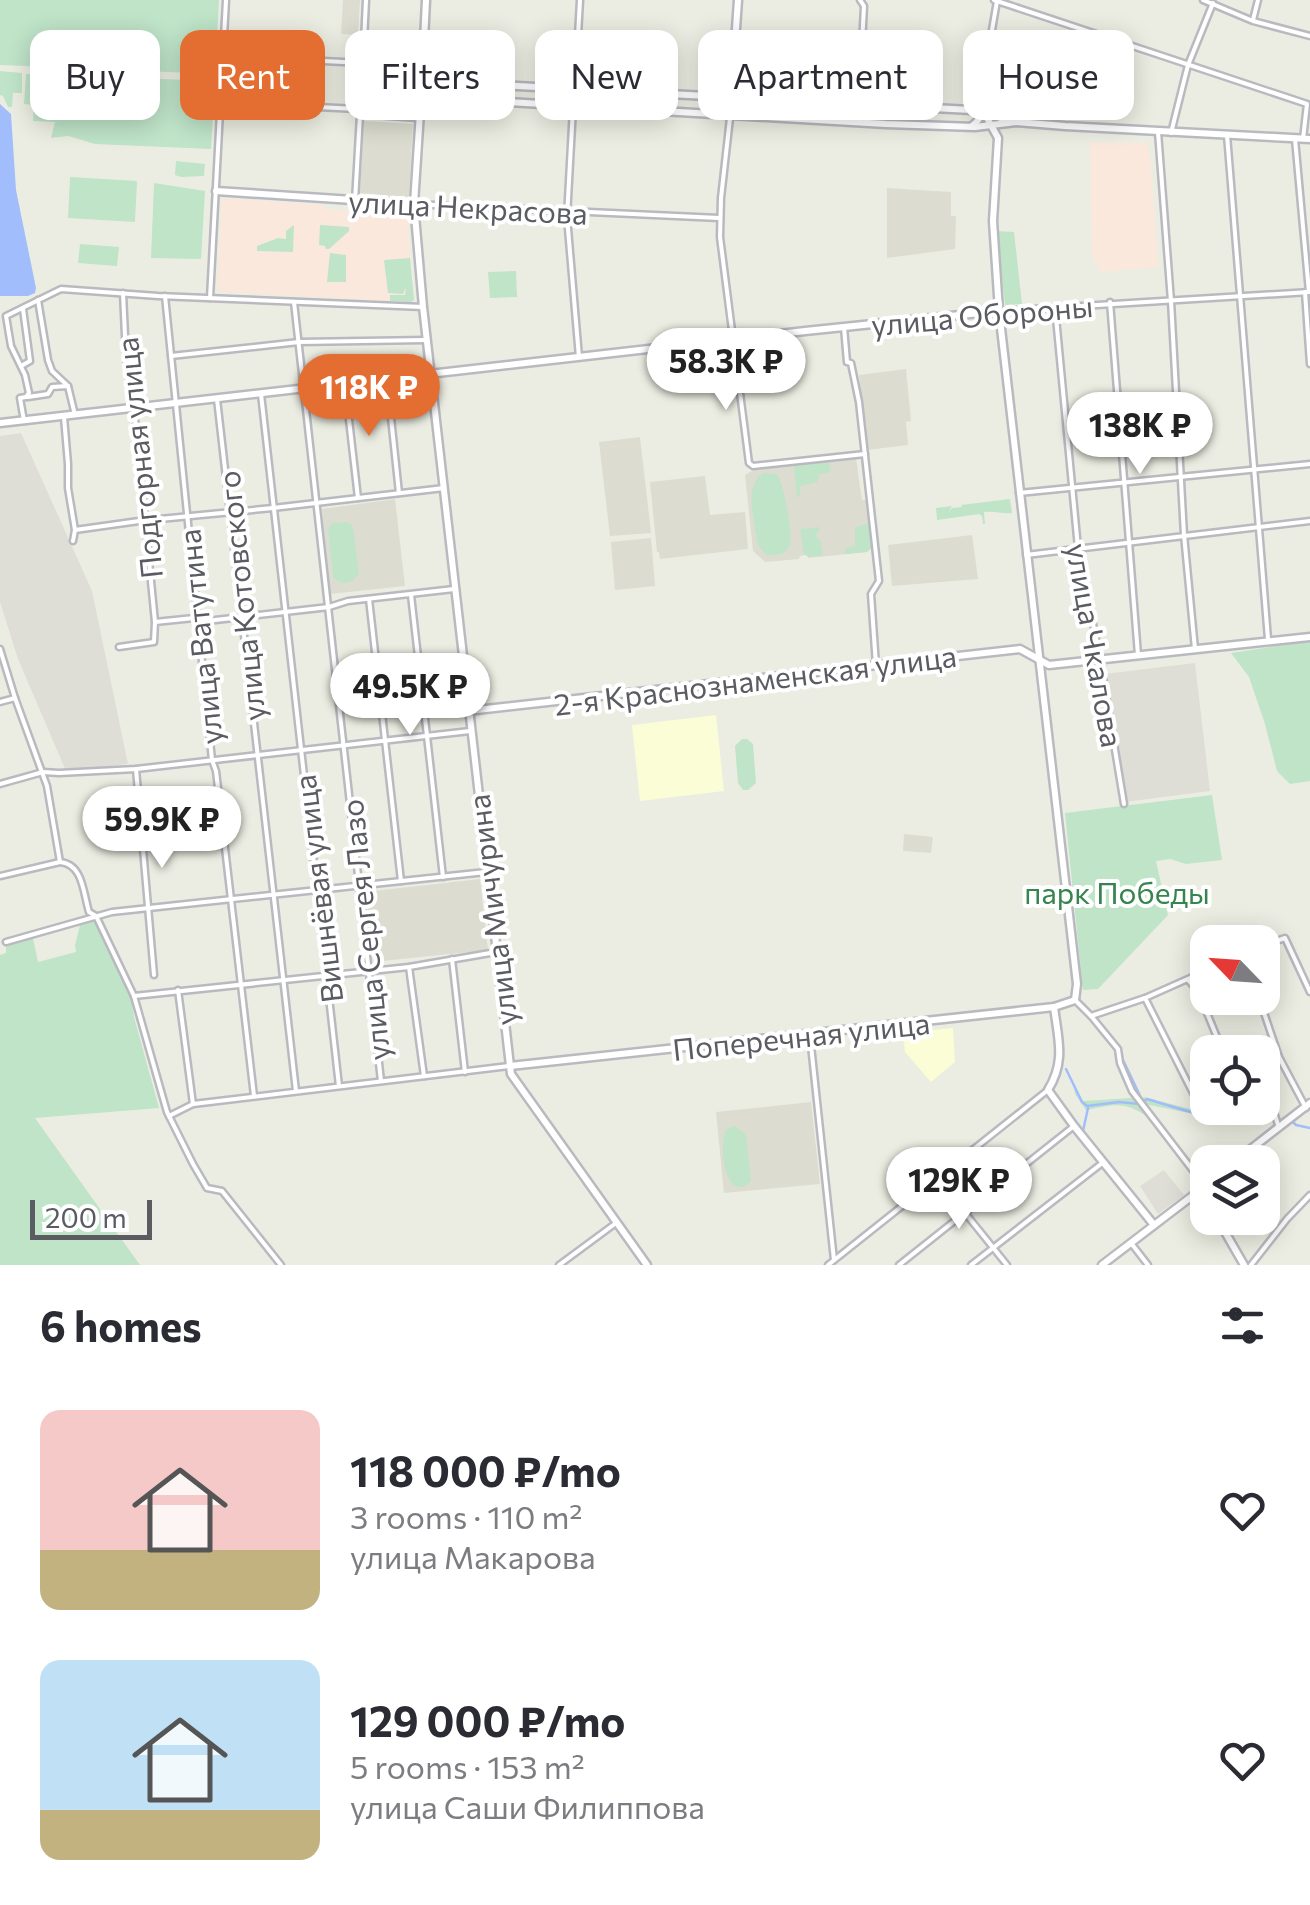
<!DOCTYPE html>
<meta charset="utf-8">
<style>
:root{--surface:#fff;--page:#f7f7f7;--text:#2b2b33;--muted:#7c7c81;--accent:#e46e31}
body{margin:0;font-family:Commissioner,sans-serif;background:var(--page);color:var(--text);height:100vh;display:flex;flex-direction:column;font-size:38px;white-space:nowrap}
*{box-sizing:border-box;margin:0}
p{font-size:32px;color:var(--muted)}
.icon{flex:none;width:55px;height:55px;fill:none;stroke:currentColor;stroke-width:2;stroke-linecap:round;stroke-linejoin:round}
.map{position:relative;height:1265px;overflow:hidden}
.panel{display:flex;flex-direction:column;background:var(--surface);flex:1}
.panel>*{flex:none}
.top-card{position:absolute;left:30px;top:30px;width:1250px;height:90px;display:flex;gap:20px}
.needle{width:65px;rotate:295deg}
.tools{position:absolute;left:1190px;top:925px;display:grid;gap:20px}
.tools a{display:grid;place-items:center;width:90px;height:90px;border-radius:20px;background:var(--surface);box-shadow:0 5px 25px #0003;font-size:50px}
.scale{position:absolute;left:30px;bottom:25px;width:122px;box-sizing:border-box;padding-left:10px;border:5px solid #5a5c62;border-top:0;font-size:28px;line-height:35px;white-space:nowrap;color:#5a5c62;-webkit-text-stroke:8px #fff;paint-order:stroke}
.price{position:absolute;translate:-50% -85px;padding:0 22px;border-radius:35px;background:#fff;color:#222;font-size:32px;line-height:65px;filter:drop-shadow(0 2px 5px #0008)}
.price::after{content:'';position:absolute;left:50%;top:60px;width:30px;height:22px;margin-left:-15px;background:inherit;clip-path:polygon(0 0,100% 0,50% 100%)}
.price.selected{background:var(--accent);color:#fff}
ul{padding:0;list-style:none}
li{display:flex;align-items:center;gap:30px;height:250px;padding:0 40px}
li span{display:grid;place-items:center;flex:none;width:280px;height:200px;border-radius:20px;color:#555}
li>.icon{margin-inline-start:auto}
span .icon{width:120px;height:120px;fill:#fffc;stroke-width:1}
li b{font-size:42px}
h2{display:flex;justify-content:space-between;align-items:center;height:120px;padding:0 40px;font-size:42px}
.tag{padding:0 35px;border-radius:20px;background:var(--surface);box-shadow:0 5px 25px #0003;font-size:35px;line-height:90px}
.tag.selected{background:var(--accent);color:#fff}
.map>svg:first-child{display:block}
.commercial{fill:#fbfdd7}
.industrial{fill:#deded6}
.education{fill:#dcddd0}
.medical{fill:#fae8dd}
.green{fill:#bfe4c8}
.water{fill:#a2bdfc}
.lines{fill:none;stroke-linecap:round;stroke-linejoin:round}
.stream{stroke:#a2bdfc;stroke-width:2.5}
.minor-casing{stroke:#b9bac0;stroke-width:9}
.tertiary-casing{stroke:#b9bac0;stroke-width:11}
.minor{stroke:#fff;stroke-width:4}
.tertiary{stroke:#fff;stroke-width:6}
.labels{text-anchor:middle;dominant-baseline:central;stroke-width:8;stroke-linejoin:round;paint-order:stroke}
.street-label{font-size:30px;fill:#5a5c62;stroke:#fff}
.park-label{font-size:30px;fill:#37844f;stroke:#fff}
</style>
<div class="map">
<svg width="1310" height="1265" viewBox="0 0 1310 1265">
<rect width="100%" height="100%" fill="#ecede2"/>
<g class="commercial">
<path d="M716 715 724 791 640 801 632 725Z"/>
<path d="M953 1028 955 1062 931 1082 905 1052 903 1033Z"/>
</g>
<g class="industrial">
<path d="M21 433 92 591 128 764 66 771 18 659 0 602V436Z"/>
<path d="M1195 663 1210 791 1125 802 1104 674Z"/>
<path d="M1164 1170 1184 1195 1158 1214 1140 1186Z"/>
</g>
<g class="education">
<path d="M343 0H360L358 35 341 34Z"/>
<path d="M364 121 413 124 409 197 360 193Z"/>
<path d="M887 188 951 192V216H956L955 249 887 258Z"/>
<path d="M906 369 911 421 906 422 908 445 867 450 859 375Z"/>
<path d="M640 437 651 533 610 536 599 442Z"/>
<path d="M856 458 862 500H867L873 547 867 552 809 558 806 555 800 556 799 559 765 562 753 551 745 475 757 468Z"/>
<path d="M705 476 710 515 745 512 748 549 660 559 659 552H657L650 482Z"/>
<path d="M395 499 405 586 330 594 322 509Z"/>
<path d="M972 535 978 579 892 586 888 545Z"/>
<path d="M651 538 655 586 615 590 611 542Z"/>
<path d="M904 834 933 837 931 853 903 851Z"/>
<path d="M480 879 488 950 373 962 365 892Z"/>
<path d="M811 1102 820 1184 724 1193 716 1112Z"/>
</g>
<g class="medical">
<path d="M1090 142 1147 143 1151 166 1158 267 1101 272 1092 257Z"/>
<path d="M222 198 324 205 325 209 407 214 414 300 411 302 221 292 217 288Z"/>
</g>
<g class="green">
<path d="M0 0H219L215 74 0 65Z"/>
<path d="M367 62 389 63V75L381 85H365Z"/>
<path d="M393 63 416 64 415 87 397 86 392 75Z"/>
<path d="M0 71 22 73V93H13L12 107H8L3 96 0 95Z"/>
<path d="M26 74 215 81 211 149 95 144 68 136 51 138 55 122 33 121 34 105 24 104Z"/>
<path d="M365 89 381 90 387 101V112L364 110Z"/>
<path d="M397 91 415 92 414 113 390 112V101Z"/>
<path d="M176 161 205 164 204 176 181 177 175 175Z"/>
<path d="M70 177 137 181 135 222 68 218Z"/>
<path d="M154 183 205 191 201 259 151 258Z"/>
<path d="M294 225 293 252 257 251V246L278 238 286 239V231Z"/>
<path d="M320 225 349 227V231L329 249H326L325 246 319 245Z"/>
<path d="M997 231 1014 232 1022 304 1005 305Z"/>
<path d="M80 244 119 247 117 266 78 263Z"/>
<path d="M330 253 346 255V282H327Z"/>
<path d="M410 258 414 300 411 302 390 301V295H405L406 287 403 294 388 293 384 260Z"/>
<path d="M516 271 517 297 490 298 488 272Z"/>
<path d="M828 462 831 470 827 473 820 474 817 482 800 486V495L797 498 794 466Z"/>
<path d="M763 473 777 474C784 484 794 537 789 547 784 556 775 555 767 555L759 547 757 542C755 520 743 487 763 473Z"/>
<path d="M1010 499 1012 513C1002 514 995 511 984 512L985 524H983L982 516 979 514 937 520 936 508 952 506 948 513 952 508 962 507 961 505Z"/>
<path d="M345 522 350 523 353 528 359 574 352 581 343 583 333 578 328 529 332 523Z"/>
<path d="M867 524 870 526 872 547 867 552 845 554V548L855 546V527Z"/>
<path d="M819 527 820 532 816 533 817 539H820L823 555 809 557 804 554 800 529Z"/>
<path d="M1310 641V781L1290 784 1277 771 1265 724 1249 677 1231 653Z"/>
<path d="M742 739H747L753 744 756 783 748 790H743L738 783 735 746Z"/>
<path d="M1212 795 1222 860 1186 864 1170 859 1156 861 1168 915 1098 989 1083 990 1065 813Z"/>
<path d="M97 921 131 997 134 1017 159 1108 35 1118 140 1265H0V955L6 953V946L33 938 38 962 76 952 75 945 80 925Z"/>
<path d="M1073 1083 1083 1101 1131 1098 1135 1099 1148 1117C1123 1100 1113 1105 1086 1110L1075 1094Z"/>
<path d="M1144 1097 1210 1114 1239 1117 1266 1113 1270 1116 1269 1119 1239 1123 1144 1104 1142 1100Z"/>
<path d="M734 1126 746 1134 751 1181 743 1187 734 1186C723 1174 720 1145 726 1130Z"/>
</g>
<path class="water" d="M0 104 11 114 16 190 36 288 35 293 28 296H0Z"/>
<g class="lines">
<g class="stream">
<path d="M1123 1060 1142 1100"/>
<path d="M1066 1069 1082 1102 1087 1106 1119 1102 1140 1104"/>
<path d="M1143 1102 1147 1099C1174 1107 1211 1120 1240 1120 1250 1121 1261 1116 1272 1116"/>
<path d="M1292 1121 1296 1125 1310 1128"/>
<path d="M1083 1131 1088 1108"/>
</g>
<defs>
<g id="minor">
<path d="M994 0 1307 104 1303 139"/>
<path d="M1203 0 1253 21 1310 36"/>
<path d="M1253 20 1258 0"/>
<path d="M225 56 363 63 366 0"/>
<path d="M363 57 423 60"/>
<path d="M575 89 580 0"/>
<path d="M980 100 997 1"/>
<path d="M222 102 357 109 360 114 418 118"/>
<path d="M859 104 864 6 860 0"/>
<path d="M573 108 567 217 579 357"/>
<path d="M730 118 721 198 720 237 749 463 753 466 865 454"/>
<path d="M1158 132 1171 301 1184 535 1195 649"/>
<path d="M1171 133 1188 65 1213 3"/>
<path d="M1227 135 1268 639"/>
<path d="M1295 139 1309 292"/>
<path d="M355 201 360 115"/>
<path d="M414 204 719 218"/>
<path d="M1305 292 1310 364"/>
<path d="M123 293 126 357 134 408 155 622"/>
<path d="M165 296 212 760 216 771 254 1096"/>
<path d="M210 298 226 0"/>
<path d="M38 300 48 360 52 371 68 386 75 415"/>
<path d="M294 302 381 1081"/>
<path d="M1110 302 1138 655"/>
<path d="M1055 307 1078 548 1100 659 1124 804"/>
<path d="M999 311 1310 292"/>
<path d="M844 327 847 362 851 363 859 402 879 581 871 594 876 665"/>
<path d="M171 356 299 342 426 340"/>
<path d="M21 366 30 361 23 309"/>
<path d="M387 380 399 493"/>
<path d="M345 385 358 498"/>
<path d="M261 394 339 1086"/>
<path d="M28 397 48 394 52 387 68 386"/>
<path d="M217 399 296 1091"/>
<path d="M64 417 68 464V488L75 530 73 541"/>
<path d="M24 421 20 398 26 397 29 393 25 375 11 346 6 316 61 289 158 296 423 307"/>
<path d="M1019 493 1310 464"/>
<path d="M75 530 139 521 273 508 444 488"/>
<path d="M1026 555 1310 521"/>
<path d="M411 595 443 877"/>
<path d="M369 599 401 881"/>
<path d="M119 647 154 642 155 622 194 618 198 622 329 607 348 601 454 589"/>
<path d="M0 649 15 698 47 786 60 862C83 864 83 892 89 912L96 916 134 996 167 1112 193 1164 207 1188 222 1191 281 1265"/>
<path d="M0 702 15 698"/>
<path d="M136 769 154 975"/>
<path d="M0 784 43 772 59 773 136 769 470 731"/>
<path d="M0 876 60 862"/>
<path d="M6 942 112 912 486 872"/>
<path d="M1262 946 1285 938 1310 992"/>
<path d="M452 959 465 1072"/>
<path d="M409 967 424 1076"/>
<path d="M1189 981 1198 991 1223 1052"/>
<path d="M178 990 193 1104"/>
<path d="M134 996 409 967 496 952"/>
<path d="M1145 998 1199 1105"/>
<path d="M1259 998 1279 1057 1306 1108"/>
<path d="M1075 1000 1091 1016 1145 998 1208 970"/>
<path d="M1091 1016 1118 1049 1120 1063 1132 1091 1204 1185"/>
<path d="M810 1036 834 1260"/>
<path d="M1243 1108C1250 1121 1262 1110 1274 1112L1279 1128"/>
<path d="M169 1116 193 1104 509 1066"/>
<path d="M937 1178 1007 1265"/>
<path d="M1196 1197 1208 1203"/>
<path d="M1131 1243 1148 1265"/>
<path d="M559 1265 616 1223"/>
<path d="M828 1265 1048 1090"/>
<path d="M899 1265 1074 1126"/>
<path d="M971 1265 1101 1164"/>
<path d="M1251 1265 1287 1219 1310 1195"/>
</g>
<g id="tertiary">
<path d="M426 0 422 81 971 110 1016 122 1065 126 1310 139"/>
<path d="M730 115 738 0"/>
<path d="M972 126C982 119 982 112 980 100"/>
<path d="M216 191 414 204"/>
<path d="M0 423 805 331 999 311"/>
<path d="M468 711 1020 649 1049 665 1310 637"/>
<path d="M1054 1007C1058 1039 1066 1061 1048 1090L1074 1126 1154 1225"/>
<path d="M510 1066 1054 1007 1075 1000 1077 984 999 311 993 221 998 138 985 114"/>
<path d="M1234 1162 1310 1103"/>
<path d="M1217 1218 1244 1265"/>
<path d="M647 1265 511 1074 510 1066 423 307 414 204 421 97 886 124 975 127 1016 122"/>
<path d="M1102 1265 1208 1184"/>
</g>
</defs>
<use href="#minor" class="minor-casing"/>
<use href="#tertiary" class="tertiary-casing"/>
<use href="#minor" class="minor"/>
<use href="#tertiary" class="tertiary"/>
</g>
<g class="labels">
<g class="street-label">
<text transform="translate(468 206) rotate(3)">улица Некрасова</text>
<text transform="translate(982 314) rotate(-5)">улица Обороны</text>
<text transform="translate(138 458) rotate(-96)">Подгорная улица</text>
<text transform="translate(240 596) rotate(-96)">улица Котовского</text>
<text transform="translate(199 637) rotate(-96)">улица Ватутина</text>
<text transform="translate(1096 645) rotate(80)">улица Чкалова</text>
<text transform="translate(755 679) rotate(-7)">2-я Краснознаменская улица</text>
<text transform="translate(317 889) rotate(-97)">Вишнёвая улица</text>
<text transform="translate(491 910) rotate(-97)">улица Мичурина</text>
<text transform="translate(364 930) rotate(-96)">улица Сергея Лазо</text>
<text transform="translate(801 1035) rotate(-6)">Поперечная улица</text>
</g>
<g class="park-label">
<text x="1117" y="891">парк Победы</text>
</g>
</g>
</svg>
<div class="tools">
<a><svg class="needle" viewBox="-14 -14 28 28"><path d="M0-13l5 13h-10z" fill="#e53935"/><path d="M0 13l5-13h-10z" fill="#7c7c81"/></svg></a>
<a><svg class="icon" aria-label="locate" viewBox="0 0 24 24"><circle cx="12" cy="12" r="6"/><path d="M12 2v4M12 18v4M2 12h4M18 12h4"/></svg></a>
<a><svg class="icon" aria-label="layers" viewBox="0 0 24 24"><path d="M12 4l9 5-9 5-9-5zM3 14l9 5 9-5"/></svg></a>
</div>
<div class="scale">200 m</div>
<b class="price" style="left:726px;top:413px">58.3K ₽</b>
<b class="price selected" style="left:369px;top:439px">118K ₽</b>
<b class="price" style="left:1140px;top:477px">138K ₽</b>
<b class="price" style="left:410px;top:738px">49.5K ₽</b>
<b class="price" style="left:162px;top:871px">59.9K ₽</b>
<b class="price" style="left:959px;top:1232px">129K ₽</b>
<div class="top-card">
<a class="tag">Buy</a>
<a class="tag selected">Rent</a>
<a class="tag">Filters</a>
<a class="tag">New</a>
<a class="tag">Apartment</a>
<a class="tag">House</a>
</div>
</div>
<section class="panel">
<h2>6 homes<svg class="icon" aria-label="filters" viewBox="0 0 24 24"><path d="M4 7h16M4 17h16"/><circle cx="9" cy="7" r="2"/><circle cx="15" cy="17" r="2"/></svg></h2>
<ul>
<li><span style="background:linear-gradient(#f6c9c9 70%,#c2b280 0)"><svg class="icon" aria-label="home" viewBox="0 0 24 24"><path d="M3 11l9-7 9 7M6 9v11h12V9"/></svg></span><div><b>118 000 ₽/mo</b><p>3 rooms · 110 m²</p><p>улица Макарова</p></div><svg class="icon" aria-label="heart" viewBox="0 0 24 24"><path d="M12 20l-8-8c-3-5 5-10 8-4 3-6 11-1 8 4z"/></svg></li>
<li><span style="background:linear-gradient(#bfe0f5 75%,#c2b280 0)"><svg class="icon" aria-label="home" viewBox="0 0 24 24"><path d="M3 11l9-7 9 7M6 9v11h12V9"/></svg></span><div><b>129 000 ₽/mo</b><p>5 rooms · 153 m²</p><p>улица Саши Филиппова</p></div><svg class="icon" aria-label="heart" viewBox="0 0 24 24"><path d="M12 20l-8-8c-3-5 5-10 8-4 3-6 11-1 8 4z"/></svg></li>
</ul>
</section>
